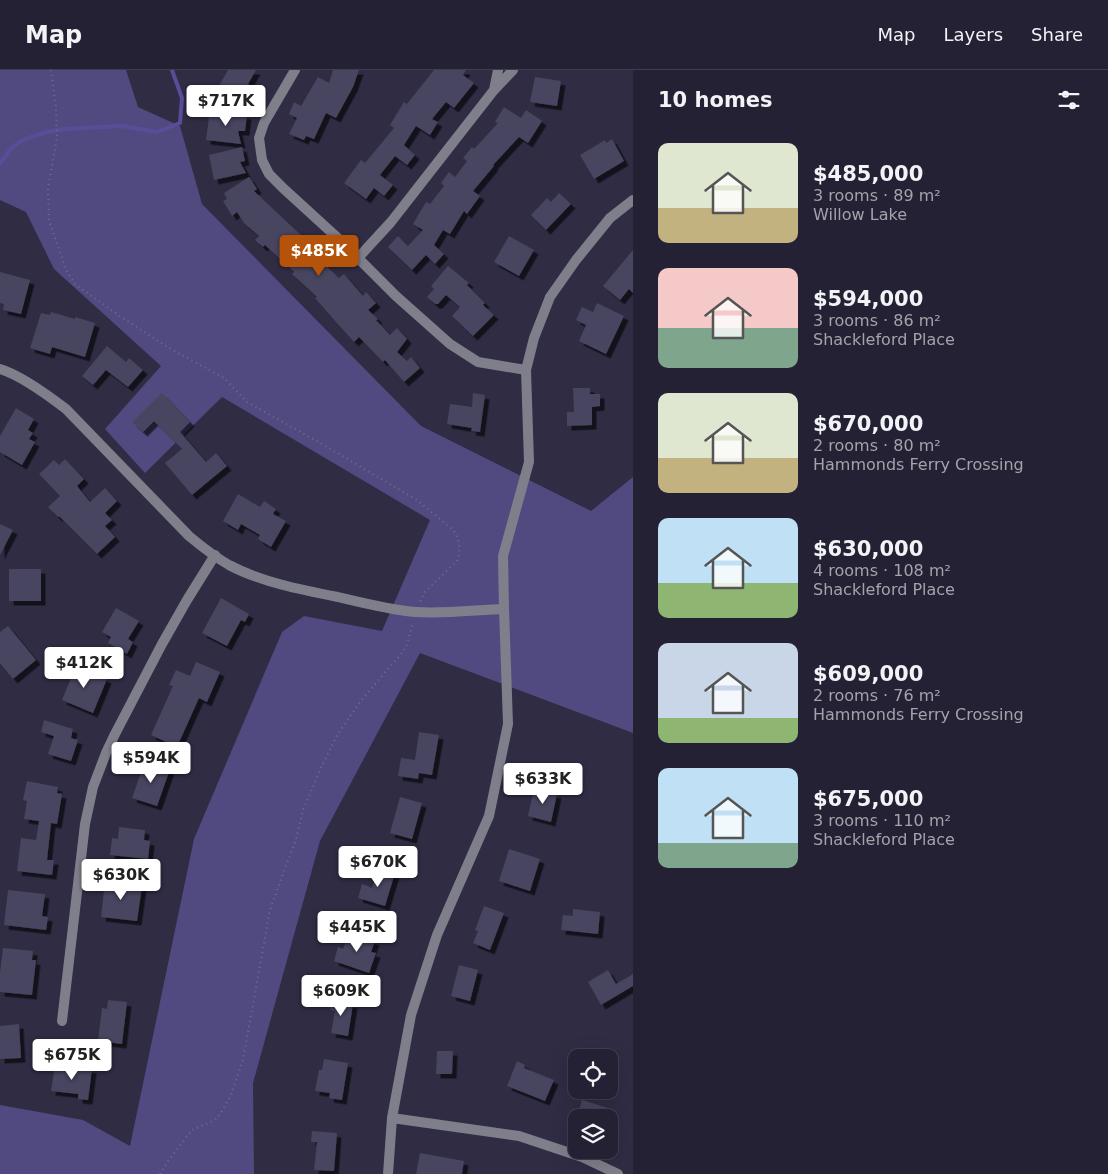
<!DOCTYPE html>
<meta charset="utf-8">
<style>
:root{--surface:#232133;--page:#2b293b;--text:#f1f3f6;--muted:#a3a3ac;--line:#403e4e;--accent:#b45309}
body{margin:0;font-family:"DejaVu Sans",sans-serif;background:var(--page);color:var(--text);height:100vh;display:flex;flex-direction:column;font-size:19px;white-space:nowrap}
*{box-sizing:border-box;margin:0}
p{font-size:16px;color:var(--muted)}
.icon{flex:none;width:28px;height:28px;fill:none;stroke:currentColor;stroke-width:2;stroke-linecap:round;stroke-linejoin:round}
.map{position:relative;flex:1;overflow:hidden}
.panel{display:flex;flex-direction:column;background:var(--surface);width:475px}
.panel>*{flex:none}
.buttons{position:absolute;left:568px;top:979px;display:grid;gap:10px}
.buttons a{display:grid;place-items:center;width:50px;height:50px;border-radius:10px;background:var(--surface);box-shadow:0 5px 20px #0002,0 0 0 1px var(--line);font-size:25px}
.price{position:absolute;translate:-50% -42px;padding:0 11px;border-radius:5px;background:#fff;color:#222;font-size:16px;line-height:32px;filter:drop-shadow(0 1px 2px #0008)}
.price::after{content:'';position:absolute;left:50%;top:30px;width:15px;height:11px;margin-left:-8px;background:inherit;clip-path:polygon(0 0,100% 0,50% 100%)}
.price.on{background:var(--accent);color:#fff}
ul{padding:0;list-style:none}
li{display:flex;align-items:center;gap:15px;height:125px;padding:0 25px}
li span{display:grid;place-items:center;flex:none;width:140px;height:100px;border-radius:10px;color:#555}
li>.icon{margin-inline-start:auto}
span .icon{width:60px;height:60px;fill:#fffc;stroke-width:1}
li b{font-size:21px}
h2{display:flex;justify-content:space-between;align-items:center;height:60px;padding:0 25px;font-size:21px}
header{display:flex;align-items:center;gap:30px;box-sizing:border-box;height:70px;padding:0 25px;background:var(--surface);border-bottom:1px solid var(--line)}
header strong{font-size:24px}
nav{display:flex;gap:28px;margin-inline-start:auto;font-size:18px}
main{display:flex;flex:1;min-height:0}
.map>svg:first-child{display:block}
.green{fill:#514a80}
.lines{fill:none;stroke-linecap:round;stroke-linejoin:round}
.stream{stroke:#594d99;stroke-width:4}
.building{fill:#47455e;filter:url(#shadow)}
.path{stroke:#716f84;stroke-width:2;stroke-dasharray:1 4;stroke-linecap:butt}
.minor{stroke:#7f7f8b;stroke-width:10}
</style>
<header>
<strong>Map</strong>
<nav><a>Map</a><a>Layers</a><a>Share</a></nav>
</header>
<main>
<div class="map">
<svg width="633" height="1104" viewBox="0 0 633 1104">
<defs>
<filter id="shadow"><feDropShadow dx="4.5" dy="4.5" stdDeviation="0" flood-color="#0009"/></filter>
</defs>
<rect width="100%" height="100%" fill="#2f2c44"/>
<path class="green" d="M0 0H126L138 37 180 56 202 134 421 356 591 441 633 407V663L420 583 320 771 253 1013 254 1104H0V1035L83 1050 130 1076 194 769 282 562 304 546 382 561 430 450 222 327 145 403 105 359 161 296 54 199 26 142 0 130Z"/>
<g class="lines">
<path class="stream" d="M0 93 10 80 18 73 25 69 47 62 64 59 122 56 157 62 180 53 182 28 172 0"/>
</g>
<g class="building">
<path d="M228 0H256L248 14 260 21 248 42 215 23Z"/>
<path d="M333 0H359L353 17 336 48 326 43 314 69 306 66 304 70 289 64 297 48 289 44 294 32 301 36 318 7 329 13Z"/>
<path d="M434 0H466L463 5 474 13 454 38 446 32 432 49 438 52 430 65 416 56 404 75 415 85 407 95 395 86 380 105 393 115 384 126 374 118 366 129 344 113 361 90 365 93 394 58 390 55 404 32 407 34Z"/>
<path d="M535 7 561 11 557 36 530 32Z"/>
<path d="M504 37 521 48 526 40 542 51 528 73 519 67 493 95 494 96 473 121 480 126 467 144 464 141 450 164 443 160 434 175 444 184 435 194 426 185 412 200 388 177 398 166 408 176 423 160 413 154 426 132 430 134 444 116 441 113 449 102 455 107 467 91 463 88 472 77 474 79 498 53 495 52Z"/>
<path d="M212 41 247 45 245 61H238L241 74 206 70 209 47 211 46Z"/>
<path d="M612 69 624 91 594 109 580 85 605 70 606 73Z"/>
<path d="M242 77 245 91 240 92 246 103 214 110 209 85Z"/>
<path d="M249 107 257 119 254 121 316 179 317 178 327 187 322 192 339 208 344 204 363 226 366 222 376 233 368 240 378 249 376 250 390 265 397 258 407 269 397 282 407 291 411 287 420 298 404 312 385 290 383 292 359 267 354 272 336 252 315 228 317 227 292 204 294 202 265 175 263 177 255 170 259 166 244 153 237 142 232 146 223 131 227 129 224 123Z"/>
<path d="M559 123 571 134 546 160 531 145 547 128 551 132Z"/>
<path d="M509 166 534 180 519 206 494 192Z"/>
<path d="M633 180V223L629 219 620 230 603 216Z"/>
<path d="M448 196 469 213 467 215 485 233 483 235 494 245 473 266 452 246 460 237 446 225 438 234H435L427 227 434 219 431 216Z"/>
<path d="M0 202 30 210 21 244 3 240 4 234 0 233Z"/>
<path d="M597 233 624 246 606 284 579 271 586 255 576 250 582 237 593 242Z"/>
<path d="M51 242 75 249V247L95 253 85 287 52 277 50 284 30 278 41 243 50 245Z"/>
<path d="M107 276 126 292 129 288 143 300 128 317 106 300 93 315 82 306Z"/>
<path d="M573 318H590V324H600V336L592 337V355L567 356V342H574Z"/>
<path d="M162 323 190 352 180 362 206 392 216 383 227 396 192 425 165 393 182 379 154 351 143 362 132 352Z"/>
<path d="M473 323 485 325 480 362 471 361 472 358 447 354 450 334 472 337Z"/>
<path d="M16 338 34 349 28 360 33 363 29 369 35 372 22 395 0 382V366Z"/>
<path d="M65 389 84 409 77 416 90 432 105 418 117 431 105 443 112 450 105 456 115 467 97 484 59 446 58 447 48 437 60 426 39 404 54 390 59 395Z"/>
<path d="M238 424 260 437 264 431 276 439 273 444 286 451 271 477 258 469 260 465 241 454 238 460 223 451Z"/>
<path d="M0 454 13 460 0 485Z"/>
<rect x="9" y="499" width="32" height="32"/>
<path d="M221 528 249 544 245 552 241 550 227 576 202 563Z"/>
<path d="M116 538 139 551 128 569 133 572 127 584 108 573 111 567 102 562Z"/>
<path d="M8 556 36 590 13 609 0 593V562Z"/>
<path d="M196 592 220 602 207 632 199 628 177 677 151 665 173 616 169 615 176 600 190 606Z"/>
<path d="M76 596 107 609 93 643 62 630Z"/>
<path d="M44 650 73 659 71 668 78 670 71 691 48 684 54 666 41 662Z"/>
<path d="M419 662 439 665 432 705 419 703 418 709 398 706 401 688 415 690Z"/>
<path d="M145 691 170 699 157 736 132 728Z"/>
<path d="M27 711 58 717 57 723 62 724 57 754 51 753 47 790H54L52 805 17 801 21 768 36 770 39 751 24 749 27 731 23 730Z"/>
<path d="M534 719 557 724 551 752 528 746Z"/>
<path d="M400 727 422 733 412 769 390 763Z"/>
<path d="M119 757 145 760 144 770 150 771 148 789 110 785 112 768 118 769Z"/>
<path d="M509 779 540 789 530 821 499 811Z"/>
<path d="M378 798 395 803 385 836 358 828 362 814 372 818Z"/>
<path d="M105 811 142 816 137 851 101 847Z"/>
<path d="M8 820 45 824 42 846 48 847 46 860 4 855Z"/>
<path d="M484 836 504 843 490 880 473 873 478 861 475 860Z"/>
<path d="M573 839 600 842 598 864 561 860 563 845 573 846Z"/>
<path d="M349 863 375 871 371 882 376 883 369 903 334 891 338 877 343 879Z"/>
<path d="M3 878 33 881 32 890H36L32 925 0 922V903Z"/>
<path d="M459 895 478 900 470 931 451 926Z"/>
<path d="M608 900 616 914 633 904V916L601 935 588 912Z"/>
<path d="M108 930 127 932 122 974 98 971 102 938 107 939Z"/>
<path d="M332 930 353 934 348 966 331 963 335 941 330 940Z"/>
<path d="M19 954 21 988 0 989V956Z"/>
<path d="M437 981H453L452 1004H436Z"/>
<path d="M324 989 348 993 342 1030 329 1028 330 1023 315 1021 319 1000H322Z"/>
<path d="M517 991 525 995 524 998 554 1010 545 1031 507 1016Z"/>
<path d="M55 994 92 999 88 1030 78 1029V1024L51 1021Z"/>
<path d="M582 1030 608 1038 605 1048H577Z"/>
<path d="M312 1061 337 1063 334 1101 314 1100 317 1072H311Z"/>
<path d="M420 1083 464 1091 462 1104H416Z"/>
</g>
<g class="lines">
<g class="path">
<path d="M51 0 56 39 57 67 48 119 49 150 66 200 75 214 121 247 171 279 224 308 247 332 322 374 417 430 453 460C460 469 461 481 457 491L424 523 420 532"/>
<path d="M160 1104 168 1091 192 1060 215 1050 221 1043 231 1025 243 990 270 840 285 798 295 773 303 740 321 698 336 667 360 632 386 601 397 589 406 577 413 553"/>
</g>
<g class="minor">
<path d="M295 0 264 53 259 68 262 90 269 104 283 118 341 171 396 226 450 274 478 292 526 300"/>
<path d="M495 19 513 0"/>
<path d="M358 188 391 152 494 20 498 0"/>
<path d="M0 299C21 305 49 326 66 339L189 466C201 476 215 487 229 495 261 512 302 520 338 527 363 533 391 540 416 542 443 544 476 540 504 539"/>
<path d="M62 951 85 754 93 717 106 683 115 664 162 574 187 530 215 485"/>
<path d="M392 1048 519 1066 582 1087 618 1104"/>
<path d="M388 1104 392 1048 411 945 437 865 489 746 508 654 504 539 503 486 529 392 526 300 534 268 550 227 576 190 610 148 633 130"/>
</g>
</g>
</svg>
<div class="buttons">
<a><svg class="icon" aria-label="locate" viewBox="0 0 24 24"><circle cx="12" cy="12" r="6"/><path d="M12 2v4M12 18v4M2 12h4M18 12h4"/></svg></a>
<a><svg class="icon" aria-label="layers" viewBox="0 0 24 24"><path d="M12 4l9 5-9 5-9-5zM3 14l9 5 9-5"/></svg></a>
</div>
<b class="price" style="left:226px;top:57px">$717K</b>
<b class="price on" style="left:319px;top:207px">$485K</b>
<b class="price" style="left:84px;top:619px">$412K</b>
<b class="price" style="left:151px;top:714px">$594K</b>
<b class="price" style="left:543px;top:735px">$633K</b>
<b class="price" style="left:378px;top:818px">$670K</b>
<b class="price" style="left:121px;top:831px">$630K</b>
<b class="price" style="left:357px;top:883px">$445K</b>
<b class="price" style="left:341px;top:947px">$609K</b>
<b class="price" style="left:72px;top:1011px">$675K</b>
</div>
<section class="panel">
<h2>10 homes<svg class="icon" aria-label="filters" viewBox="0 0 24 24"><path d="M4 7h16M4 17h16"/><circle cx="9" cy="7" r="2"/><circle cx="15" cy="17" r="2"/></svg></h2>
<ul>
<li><span style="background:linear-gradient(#dfe7d0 65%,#c2b280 0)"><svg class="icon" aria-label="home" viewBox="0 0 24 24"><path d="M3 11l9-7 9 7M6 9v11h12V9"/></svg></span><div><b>$485,000</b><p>3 rooms · 89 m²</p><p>Willow Lake</p></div></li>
<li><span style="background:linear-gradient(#f6c9c9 60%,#7fa58c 0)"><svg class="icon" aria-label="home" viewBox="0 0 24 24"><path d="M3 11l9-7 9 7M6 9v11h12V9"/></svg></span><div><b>$594,000</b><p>3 rooms · 86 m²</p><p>Shackleford Place</p></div></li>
<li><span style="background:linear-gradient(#dfe7d0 65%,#c2b280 0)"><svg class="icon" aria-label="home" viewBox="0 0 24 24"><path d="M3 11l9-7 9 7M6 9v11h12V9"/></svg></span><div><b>$670,000</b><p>2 rooms · 80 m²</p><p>Hammonds Ferry Crossing</p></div></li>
<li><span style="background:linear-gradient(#bfe0f5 65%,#8fb573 0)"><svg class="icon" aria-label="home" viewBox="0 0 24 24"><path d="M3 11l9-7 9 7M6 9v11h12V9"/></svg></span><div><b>$630,000</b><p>4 rooms · 108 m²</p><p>Shackleford Place</p></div></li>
<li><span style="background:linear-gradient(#c9d6e8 75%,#8fb573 0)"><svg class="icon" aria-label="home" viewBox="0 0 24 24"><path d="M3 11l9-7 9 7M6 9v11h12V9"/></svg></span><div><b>$609,000</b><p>2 rooms · 76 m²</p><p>Hammonds Ferry Crossing</p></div></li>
<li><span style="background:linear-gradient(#bfe0f5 75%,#7fa58c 0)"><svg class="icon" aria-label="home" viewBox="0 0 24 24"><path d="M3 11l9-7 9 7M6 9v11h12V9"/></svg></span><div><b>$675,000</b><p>3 rooms · 110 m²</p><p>Shackleford Place</p></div></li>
</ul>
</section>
</main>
